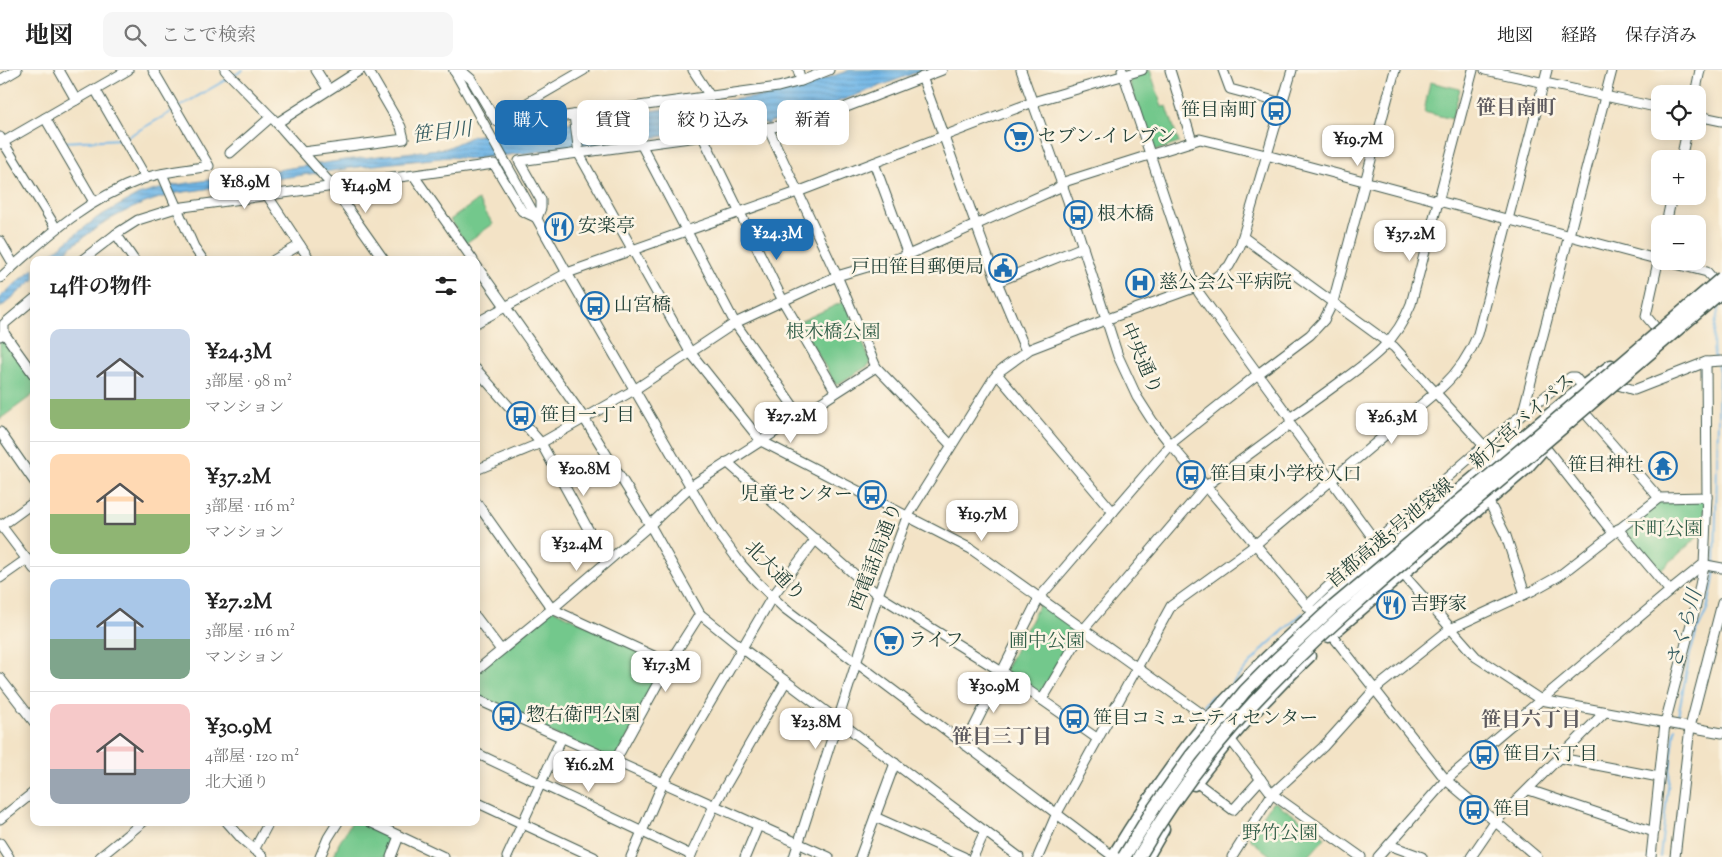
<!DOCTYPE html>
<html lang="ja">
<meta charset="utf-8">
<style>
:root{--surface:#fff;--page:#f6f6f6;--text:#222;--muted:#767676;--line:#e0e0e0;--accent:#1f6fb2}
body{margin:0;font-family:"Sorts Mill Goudy","Noto Serif JP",serif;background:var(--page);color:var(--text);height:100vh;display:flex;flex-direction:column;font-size:19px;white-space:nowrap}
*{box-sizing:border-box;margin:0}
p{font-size:16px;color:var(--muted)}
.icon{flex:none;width:28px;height:28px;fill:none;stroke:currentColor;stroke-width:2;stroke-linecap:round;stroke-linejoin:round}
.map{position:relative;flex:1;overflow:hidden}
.panel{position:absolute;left:30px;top:186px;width:450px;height:570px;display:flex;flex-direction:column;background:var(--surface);border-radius:10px;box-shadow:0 2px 12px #0003}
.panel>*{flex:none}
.hud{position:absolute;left:495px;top:30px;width:475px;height:45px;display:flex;gap:10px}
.controls{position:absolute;left:1651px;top:15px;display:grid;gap:10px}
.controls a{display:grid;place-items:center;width:55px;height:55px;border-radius:10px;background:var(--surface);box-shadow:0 2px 12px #0003;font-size:25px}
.price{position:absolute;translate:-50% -42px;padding:0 11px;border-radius:10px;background:#fff;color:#222;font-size:16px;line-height:32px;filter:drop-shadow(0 1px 2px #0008)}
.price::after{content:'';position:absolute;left:50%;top:30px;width:15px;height:11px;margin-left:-8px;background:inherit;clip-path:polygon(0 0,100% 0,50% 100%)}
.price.active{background:var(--accent);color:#fff}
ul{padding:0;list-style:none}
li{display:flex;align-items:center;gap:15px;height:125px;padding:0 20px}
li+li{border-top:1px solid var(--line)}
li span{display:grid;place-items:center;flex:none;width:140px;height:100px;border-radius:10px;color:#555}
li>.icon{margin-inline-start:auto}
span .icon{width:60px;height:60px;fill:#fffc;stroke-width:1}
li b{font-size:21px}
h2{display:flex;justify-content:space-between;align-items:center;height:60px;padding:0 20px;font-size:21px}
.tag{padding:0 18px;border-radius:10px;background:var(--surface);box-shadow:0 2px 12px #0003;font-size:18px;line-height:45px}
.tag.active{background:var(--accent);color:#fff}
header{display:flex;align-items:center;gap:30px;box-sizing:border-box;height:70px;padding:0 25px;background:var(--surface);border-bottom:1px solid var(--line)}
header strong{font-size:24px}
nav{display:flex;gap:28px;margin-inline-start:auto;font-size:18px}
.search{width:350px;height:45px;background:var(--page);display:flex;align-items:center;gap:12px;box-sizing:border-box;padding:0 18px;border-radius:10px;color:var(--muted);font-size:19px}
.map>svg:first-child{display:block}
.park{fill:#73c88c;stroke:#498260}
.water{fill:url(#water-rules);stroke:#487a8e}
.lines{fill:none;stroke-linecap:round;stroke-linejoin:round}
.stream{stroke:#71b7e8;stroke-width:2}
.minor-casing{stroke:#3f564a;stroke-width:11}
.highway-casing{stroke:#3f564a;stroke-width:15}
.minor{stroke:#fff;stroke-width:9}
.highway{stroke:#fff;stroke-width:12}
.highway-bridge-casing{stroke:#3f564a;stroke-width:15;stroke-linecap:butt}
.highway-bridge{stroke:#fff;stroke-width:12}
.labels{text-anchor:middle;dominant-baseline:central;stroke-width:5;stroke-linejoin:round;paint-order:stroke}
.poi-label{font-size:19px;fill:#1f3d34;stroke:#fcf5e5;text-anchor:start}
.park-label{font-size:19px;fill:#34604a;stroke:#fcf5e5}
.street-label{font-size:19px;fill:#1f3d34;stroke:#fcf5e5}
.neighbourhood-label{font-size:20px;font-weight:bold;fill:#5d5a5f;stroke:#fcf5e5}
.water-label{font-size:20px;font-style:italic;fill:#345c61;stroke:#fcf5e5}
</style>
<header>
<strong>地図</strong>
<div class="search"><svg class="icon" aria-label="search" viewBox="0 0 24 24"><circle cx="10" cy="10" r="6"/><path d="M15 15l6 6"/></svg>ここで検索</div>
<nav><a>地図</a><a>経路</a><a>保存済み</a></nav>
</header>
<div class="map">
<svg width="1722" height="787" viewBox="0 0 1722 787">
<defs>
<pattern id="water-rules" width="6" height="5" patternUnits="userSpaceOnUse" patternTransform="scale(1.25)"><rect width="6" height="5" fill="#71b7e8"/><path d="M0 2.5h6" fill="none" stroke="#5c96bd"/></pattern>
</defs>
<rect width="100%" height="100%" fill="#fcf5e5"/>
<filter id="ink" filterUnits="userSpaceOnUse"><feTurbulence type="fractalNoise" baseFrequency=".02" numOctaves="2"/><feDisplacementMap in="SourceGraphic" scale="10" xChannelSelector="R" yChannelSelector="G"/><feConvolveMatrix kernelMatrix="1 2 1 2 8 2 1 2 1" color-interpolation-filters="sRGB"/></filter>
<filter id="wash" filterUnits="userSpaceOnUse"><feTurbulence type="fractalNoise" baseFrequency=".0096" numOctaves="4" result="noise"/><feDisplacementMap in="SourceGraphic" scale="20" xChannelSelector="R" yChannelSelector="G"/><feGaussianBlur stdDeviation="1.12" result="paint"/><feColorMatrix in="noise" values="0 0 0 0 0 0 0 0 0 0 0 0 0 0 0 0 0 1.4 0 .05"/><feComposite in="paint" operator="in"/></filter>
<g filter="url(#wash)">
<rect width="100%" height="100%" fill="#f3e3c6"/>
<g class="park">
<path d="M1150 0 1162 37 1167 36 1179 73 1152 82 1128 7Z"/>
<path d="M1430 12 1460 19 1452 49 1424 42Z"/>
<path d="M478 130 493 154 466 173 450 150Z"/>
<path d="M845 231 871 292 868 296 836 315 799 252Z"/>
<path d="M3 266 34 309V324L0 349V269Z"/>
<path d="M1659 430H1705L1704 461 1659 502 1622 458Z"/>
<path d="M1041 534 1080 559 1044 623 1040 624 1007 603 1006 598 1039 535Z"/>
<path d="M552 539 669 593 615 691 476 629V602Z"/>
<path d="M1275 732 1324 766 1325 768 1308 787H1272L1250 769 1249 766 1272 733Z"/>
<path d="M351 753H361L392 767 394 771 386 787H334L338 775Z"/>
</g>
<g class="water">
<path d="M850 0H923L803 45V48H801L800 46 770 52 769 55H767L766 53 574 78V80H572V78L472 89 449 87 366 96 177 123C124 137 97 154 56 190H43L98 147 138 125 159 119 175 115 345 90 447 78 473 66 713 32V29H714L715 32 764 26 796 19Z"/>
<path d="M34 198V212L32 211 0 238V227Z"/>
</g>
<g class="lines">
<g class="stream">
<path d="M233 6 243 0"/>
<path d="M179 37 229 8"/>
<path d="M127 67 173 41"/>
<path d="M63 72 121 69"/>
<path d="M1715 289C1710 270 1717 249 1720 230"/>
<path d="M1715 494 1719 301 1717 294"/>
<path d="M1204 635 1212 626 1223 624 1266 576 1303 543"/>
<path d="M1677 651 1690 584 1696 563 1707 540 1713 513 1715 499"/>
<path d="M1660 787 1675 658"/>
</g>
</g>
</g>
<g filter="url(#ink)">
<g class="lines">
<defs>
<g id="minor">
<path d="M59 0 76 30"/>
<path d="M225 0 277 53 329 112 384 190"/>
<path d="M316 0 328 19"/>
<path d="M454 0 567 203 714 457 741 494 756 511 784 538 1114 787"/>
<path d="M693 0 710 26"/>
<path d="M798 0 801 11"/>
<path d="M1021 0 1068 131 1118 286 1137 327 1153 352 1171 375 1317 547"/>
<path d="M1122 0 1193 213 1199 223 1290 348V354L1384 483"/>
<path d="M1170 0 1192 71"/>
<path d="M1223 0 1230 19 1282 33"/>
<path d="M1485 0 1660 38"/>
<path d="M454 1 464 3 471 9 496 51 507 54 778 17 801 11 829 0"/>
<path d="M922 7 997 212 1026 281"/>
<path d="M0 10 17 0"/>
<path d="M95 19 146 108"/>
<path d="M1695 24 1700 0"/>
<path d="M574 45 579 84 690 282 761 371 971 479 1209 649"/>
<path d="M1698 46 1722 51"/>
<path d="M45 48 94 132"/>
<path d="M496 51 584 0"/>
<path d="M277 53 360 0"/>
<path d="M768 58 837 206 876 297 951 375"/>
<path d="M0 67 56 158"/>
<path d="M703 67 783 231 836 322"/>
<path d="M0 74 128 0"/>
<path d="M642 76 735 253 800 346"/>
<path d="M303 82 404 69 401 57 368 0"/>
<path d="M230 83 271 47"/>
<path d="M1681 89 1687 61"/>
<path d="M874 93 908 185"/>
<path d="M162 104 194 177 203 190"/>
<path d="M414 106 473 190"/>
<path d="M267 125 310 190"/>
<path d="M1666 154 1672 126"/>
<path d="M116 164 134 190"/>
<path d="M1243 167 1394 277 1496 389"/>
<path d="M0 171 14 195"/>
<path d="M82 190 116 164 138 150 176 138 494 94 522 141 537 148 541 138V130L519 91 794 54 836 41 942 0"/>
<path d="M274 190 300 175"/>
<path d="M1664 191 1707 202 1713 209"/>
<path d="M476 195 584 348 650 455 700 544 742 578 1019 787"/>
<path d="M0 208C47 166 85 130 145 108 165 101 188 100 209 96L153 0"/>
<path d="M997 212 1083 177"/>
<path d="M476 253 567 203 800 121 1033 32 1142 0"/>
<path d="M1656 258 1646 246 1660 183"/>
<path d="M4 263 34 305"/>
<path d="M0 266 4 263V254L34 229"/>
<path d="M476 299 541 373 606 492"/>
<path d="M997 304 1113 442"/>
<path d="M1618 315 1634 320 1706 292 1722 291"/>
<path d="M1523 342 1612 0"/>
<path d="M1585 343 1659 428"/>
<path d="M1290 348C1307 336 1324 324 1340 312 1372 289 1396 272 1411 234L1473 0"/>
<path d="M0 362 34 411"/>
<path d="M1545 377 1613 463"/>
<path d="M727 392 878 525 1002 602 1098 669"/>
<path d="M476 400 541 373 634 320 735 253 837 206 908 185 1056 119 1067 111 1200 69 1266 85 1660 190"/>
<path d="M1488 430 1506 466 1525 524"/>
<path d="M476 432 552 539 669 593"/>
<path d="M0 454 34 499"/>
<path d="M1 456 34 432"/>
<path d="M1618 459 1670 521"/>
<path d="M1402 503 1476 587 1541 630 1722 663"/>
<path d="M0 508 27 489"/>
<path d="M1307 536C1392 457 1477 376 1571 307H1575L1583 317"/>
<path d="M476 547 501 580"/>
<path d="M1328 560 1446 710 1537 787"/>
<path d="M476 601 552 539 650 455 691 416 876 297"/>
<path d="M0 608 34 652"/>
<path d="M476 629 829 787"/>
<path d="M1042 630 1084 559 1206 416 1290 354"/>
<path d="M1230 669 1272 724 1361 787"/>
<path d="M965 675 1039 528 1174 371 1258 304 1310 265 1324 250 1333 232 1395 0"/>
<path d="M476 683 691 785"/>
<path d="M1560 688 1659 707"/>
<path d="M615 691 669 593 700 544"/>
<path d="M1196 712 1233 740 1261 709"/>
<path d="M1529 720 1654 762"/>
<path d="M476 732 594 787"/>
<path d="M875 747 964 787"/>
<path d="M0 749 34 722"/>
<path d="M227 752 242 769 263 787"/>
<path d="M370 752 444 787"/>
<path d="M0 773 9 787"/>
<path d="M1389 775 1422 787"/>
<path d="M254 780 269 752"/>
<path d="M100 787 143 752"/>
<path d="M320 787 328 768 338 752"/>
<path d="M391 787 399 766"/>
<path d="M507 787 562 667"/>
<path d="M631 787 663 713 772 527 816 469"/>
<path d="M690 787 714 736 786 611"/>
<path d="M745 787 758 756"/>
<path d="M794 787 878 525 907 447 994 308 1001 300 1030 279 1105 250 1210 212 1229 196 1240 176 1292 0"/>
<path d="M860 787 895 693"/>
<path d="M973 787 985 761"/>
<path d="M1038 787 1057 743 1171 536 1250 479 1442 317C1458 302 1470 284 1478 264L1547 0"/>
<path d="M1232 787 1272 724 1323 677 1375 619 1450 559 1532 521 1559 506 1659 428 1707 427"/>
<path d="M1378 787 1446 710 1670 521 1701 496 1706 495 1722 498"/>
<path d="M1471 787 1495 752 1605 642"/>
<path d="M1651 787 1665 653 1696 535 1704 495 1707 427 1706 292"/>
<path d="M1675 787 1690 657 1722 533"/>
</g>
<g id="highway">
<path d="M1329 566 1525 399 1541 381"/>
<path d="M1194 714C1228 668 1268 625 1309 586"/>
<path d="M1113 787C1142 739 1174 691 1210 648 1265 584 1330 529 1394 475 1457 422 1520 369 1583 317L1611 296"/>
<path d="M1147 787 1163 759"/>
</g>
</defs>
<use href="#minor" class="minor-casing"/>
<use href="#highway" class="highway-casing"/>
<use href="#minor" class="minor"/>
<use href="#highway" class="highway"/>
<defs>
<g id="highway-bridge">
<path d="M1124 787 1154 738 1191 686 1245 621 1276 590 1331 539 1536 367 1722 208"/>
<path d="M1139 787C1222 642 1340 546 1466 439 1552 367 1637 294 1722 221"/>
</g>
</defs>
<use href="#highway-bridge" class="highway-bridge-casing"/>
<use href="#highway-bridge" class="highway-bridge"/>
</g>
</g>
<defs>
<symbol id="bus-ring" viewBox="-11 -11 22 22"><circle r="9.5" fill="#fcf5e5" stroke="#1f6fb2" stroke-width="1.5"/><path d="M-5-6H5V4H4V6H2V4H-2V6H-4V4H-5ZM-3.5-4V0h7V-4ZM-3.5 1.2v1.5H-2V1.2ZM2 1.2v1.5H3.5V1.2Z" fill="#1f6fb2"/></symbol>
<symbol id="supermarket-ring" viewBox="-11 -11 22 22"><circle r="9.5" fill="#fcf5e5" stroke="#1f6fb2" stroke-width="1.5"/><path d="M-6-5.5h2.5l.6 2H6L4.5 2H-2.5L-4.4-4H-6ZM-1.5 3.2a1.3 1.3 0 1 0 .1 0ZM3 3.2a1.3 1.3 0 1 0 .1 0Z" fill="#1f6fb2"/></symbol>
<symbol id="restaurant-ring" viewBox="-11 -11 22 22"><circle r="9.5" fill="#fcf5e5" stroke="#1f6fb2" stroke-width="1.5"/><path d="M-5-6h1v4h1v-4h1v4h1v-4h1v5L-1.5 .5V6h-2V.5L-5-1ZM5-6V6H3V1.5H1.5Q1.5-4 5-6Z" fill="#1f6fb2"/></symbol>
<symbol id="civic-ring" viewBox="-11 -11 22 22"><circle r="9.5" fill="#fcf5e5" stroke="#1f6fb2" stroke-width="1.5"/><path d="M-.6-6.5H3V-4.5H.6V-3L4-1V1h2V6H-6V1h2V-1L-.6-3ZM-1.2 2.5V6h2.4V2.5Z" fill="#1f6fb2"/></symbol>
<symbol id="hospital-ring" viewBox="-11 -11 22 22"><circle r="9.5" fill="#fcf5e5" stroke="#1f6fb2" stroke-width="1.5"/><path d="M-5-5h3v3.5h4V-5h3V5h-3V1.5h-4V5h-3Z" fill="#1f6fb2"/></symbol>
<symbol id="temple-ring" viewBox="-11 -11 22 22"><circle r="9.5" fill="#fcf5e5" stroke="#1f6fb2" stroke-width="1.5"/><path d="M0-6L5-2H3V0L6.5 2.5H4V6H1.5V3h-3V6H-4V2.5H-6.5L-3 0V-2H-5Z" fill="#1f6fb2"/></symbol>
</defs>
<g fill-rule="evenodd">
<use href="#bus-ring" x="1260" y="25" width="32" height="32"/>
<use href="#supermarket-ring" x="1003" y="51" width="32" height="32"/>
<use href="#bus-ring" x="1062" y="129" width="32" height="32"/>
<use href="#restaurant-ring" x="543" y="141" width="32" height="32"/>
<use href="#civic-ring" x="987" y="182" width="32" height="32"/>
<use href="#hospital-ring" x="1124" y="197" width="32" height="32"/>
<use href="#bus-ring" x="579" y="220" width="32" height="32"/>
<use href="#bus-ring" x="505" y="330" width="32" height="32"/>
<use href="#temple-ring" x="1647" y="380" width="32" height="32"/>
<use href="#bus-ring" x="1175" y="389" width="32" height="32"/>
<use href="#bus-ring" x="856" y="409" width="32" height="32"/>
<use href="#restaurant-ring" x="1375" y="519" width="32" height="32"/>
<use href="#supermarket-ring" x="873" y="555" width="32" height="32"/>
<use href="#bus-ring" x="491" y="630" width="32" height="32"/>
<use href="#bus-ring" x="1058" y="633" width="32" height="32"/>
<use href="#bus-ring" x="1468" y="669" width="32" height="32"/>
<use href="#bus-ring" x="1458" y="724" width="32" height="32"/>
</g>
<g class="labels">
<g class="poi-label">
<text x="1257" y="41" text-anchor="end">笹目南町</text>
<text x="1038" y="67">セブン-イレブン</text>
<text x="1097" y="145">根木橋</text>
<text x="578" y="157">安楽亭</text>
<text x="984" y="198" text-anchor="end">戸田笹目郵便局</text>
<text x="1159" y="213">慈公会公平病院</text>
<text x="614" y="236">山宮橋</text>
<text x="540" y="346">笹目一丁目</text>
<text x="1644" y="396" text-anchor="end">笹目神社</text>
<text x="1210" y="405">笹目東小学校入口</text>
<text x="853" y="425" text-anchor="end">児童センター</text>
<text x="1410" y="535">吉野家</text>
<text x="908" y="571">ライフ</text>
<text x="526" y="646">惣右衛門公園</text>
<text x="1093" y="649">笹目コミュニティセンター</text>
<text x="1503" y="685">笹目六丁目</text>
<text x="1493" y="740">笹目</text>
</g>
<g class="park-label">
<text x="833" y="263">根木橋公園</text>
<text x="1665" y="460">下町公園</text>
<text x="1047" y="572">圃中公園</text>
<text x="1280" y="764">野竹公園</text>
</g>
<g class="street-label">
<text transform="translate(1140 289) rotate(66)">中央通り</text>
<text transform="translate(1523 352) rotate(-42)">新大宮バイパス</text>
<text transform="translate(1391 464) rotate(-40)">首都高速5号池袋線</text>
<text transform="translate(877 487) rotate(-69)">西電話局通り</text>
<text transform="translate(774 502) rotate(45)">北大通り</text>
</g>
<g class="neighbourhood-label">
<text x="1516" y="39">笹目南町</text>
<text x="1531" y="651">笹目六丁目</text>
<text x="1002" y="668">笹目三丁目</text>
</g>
<g class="water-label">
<text transform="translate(442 64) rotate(-7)">笹目川</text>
<text transform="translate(1686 559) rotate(-74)">さくら川</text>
</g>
</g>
</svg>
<div class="controls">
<a><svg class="icon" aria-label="locate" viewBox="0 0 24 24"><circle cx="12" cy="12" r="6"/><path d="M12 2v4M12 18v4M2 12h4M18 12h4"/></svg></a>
<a>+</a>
<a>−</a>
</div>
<b class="price" style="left:1358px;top:97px">¥19.7M</b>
<b class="price" style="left:245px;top:140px">¥18.9M</b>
<b class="price" style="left:366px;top:144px">¥14.9M</b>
<b class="price active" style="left:777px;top:191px">¥24.3M</b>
<b class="price" style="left:1410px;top:192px">¥37.2M</b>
<b class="price" style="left:791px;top:374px">¥27.2M</b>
<b class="price" style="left:1392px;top:375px">¥26.3M</b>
<b class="price" style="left:584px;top:427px">¥20.8M</b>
<b class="price" style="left:982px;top:472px">¥19.7M</b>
<b class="price" style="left:577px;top:502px">¥32.4M</b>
<b class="price" style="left:666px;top:623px">¥17.3M</b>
<b class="price" style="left:994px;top:644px">¥30.9M</b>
<b class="price" style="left:816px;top:680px">¥23.8M</b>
<b class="price" style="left:589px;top:723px">¥16.2M</b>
<div class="hud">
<a class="tag active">購入</a>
<a class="tag">賃貸</a>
<a class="tag">絞り込み</a>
<a class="tag">新着</a>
</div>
<section class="panel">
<h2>14件の物件<svg class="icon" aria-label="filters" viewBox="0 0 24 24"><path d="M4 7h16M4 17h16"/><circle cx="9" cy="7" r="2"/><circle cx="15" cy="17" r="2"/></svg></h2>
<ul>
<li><span style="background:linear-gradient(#c9d6e8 70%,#8fb573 0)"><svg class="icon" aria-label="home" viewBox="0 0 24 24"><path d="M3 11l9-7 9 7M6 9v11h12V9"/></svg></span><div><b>¥24.3M</b><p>3部屋 · 98 m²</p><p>マンション</p></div></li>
<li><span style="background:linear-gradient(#ffd9b3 60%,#8fb573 0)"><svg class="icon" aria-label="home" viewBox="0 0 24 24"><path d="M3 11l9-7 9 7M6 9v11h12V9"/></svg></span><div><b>¥37.2M</b><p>3部屋 · 116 m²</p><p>マンション</p></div></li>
<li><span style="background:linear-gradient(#a9c7e8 60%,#7fa58c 0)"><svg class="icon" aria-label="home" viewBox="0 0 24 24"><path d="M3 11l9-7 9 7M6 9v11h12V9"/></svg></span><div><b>¥27.2M</b><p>3部屋 · 116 m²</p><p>マンション</p></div></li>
<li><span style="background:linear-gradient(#f6c9c9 65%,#9aa5b1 0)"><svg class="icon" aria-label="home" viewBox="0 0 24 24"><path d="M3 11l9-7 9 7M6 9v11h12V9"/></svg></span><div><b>¥30.9M</b><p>4部屋 · 120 m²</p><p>北大通り</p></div></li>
</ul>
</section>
</div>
